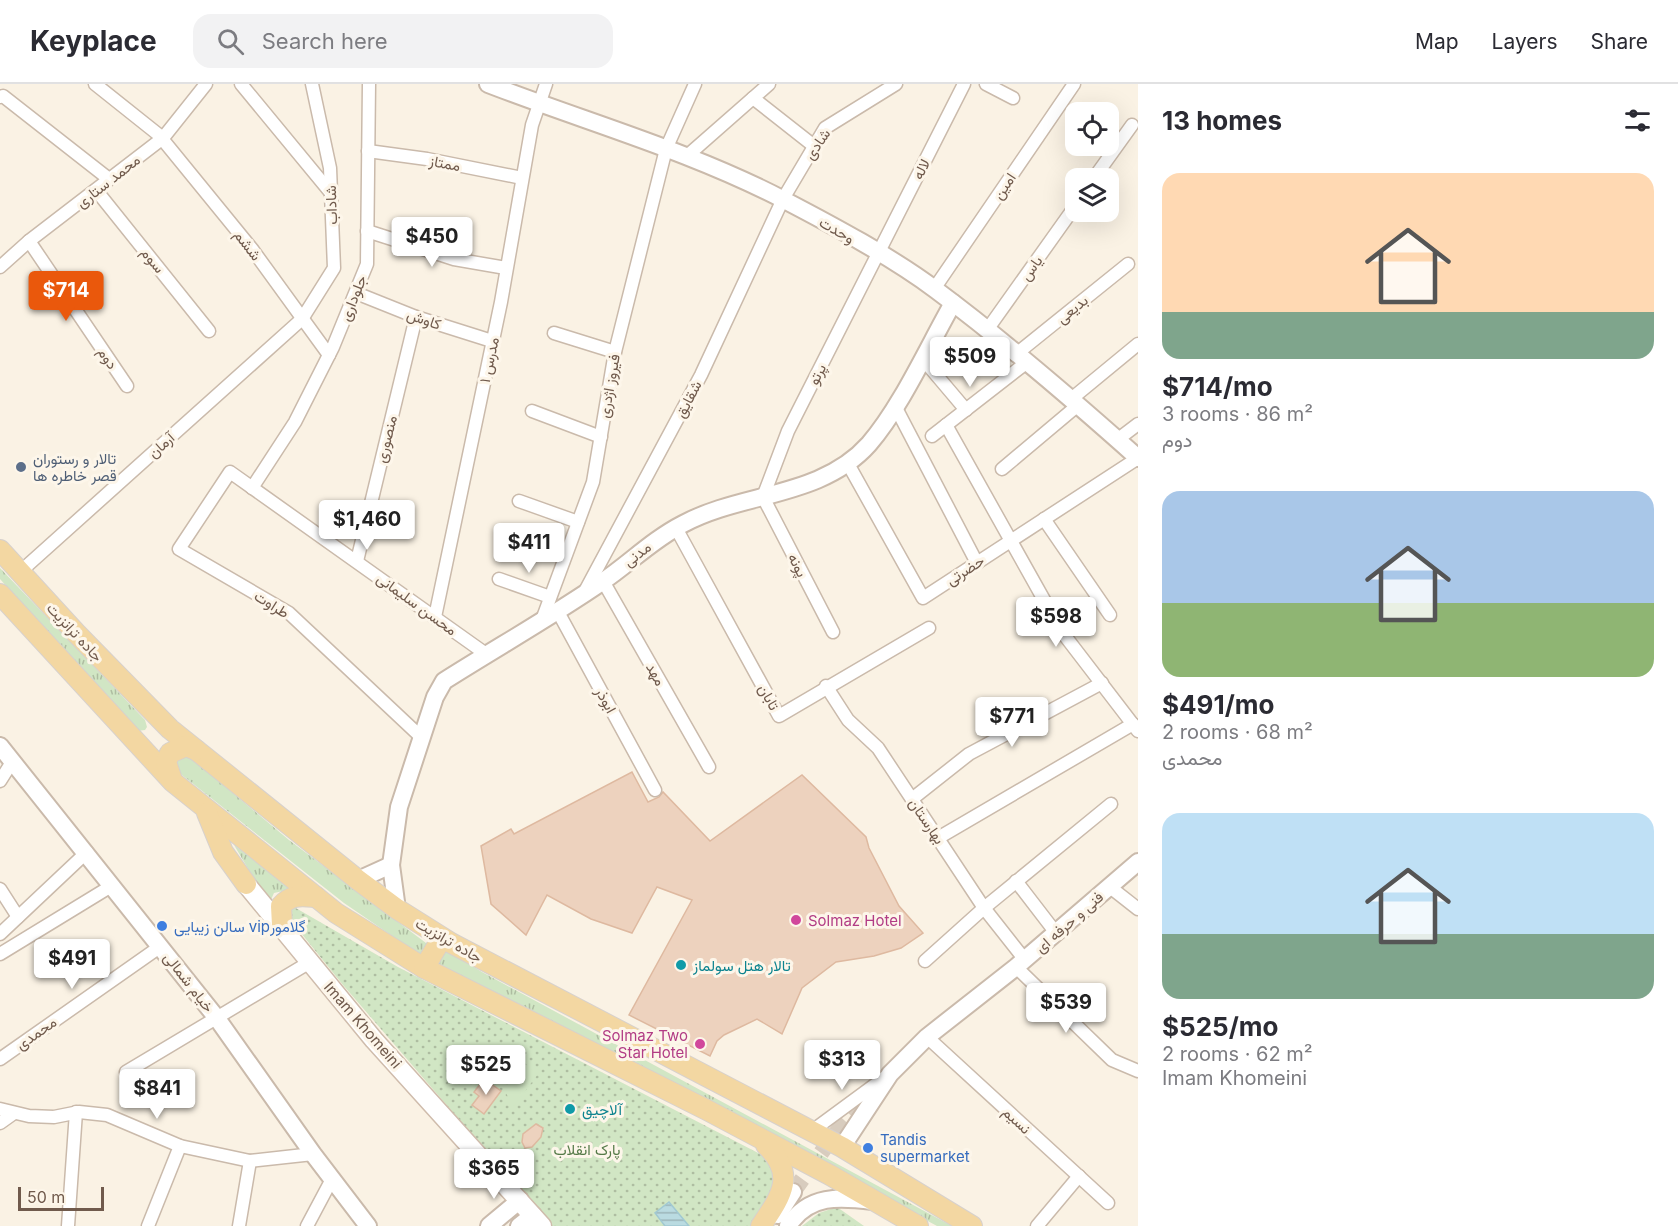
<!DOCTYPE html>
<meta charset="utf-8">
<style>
:root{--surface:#fff;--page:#f2f2f3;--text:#2b2b33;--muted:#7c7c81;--line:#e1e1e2;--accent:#ea580c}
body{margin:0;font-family:Inter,Vazirmatn,sans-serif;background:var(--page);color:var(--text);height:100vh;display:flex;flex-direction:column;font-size:22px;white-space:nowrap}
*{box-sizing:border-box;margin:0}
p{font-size:20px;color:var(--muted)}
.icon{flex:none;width:33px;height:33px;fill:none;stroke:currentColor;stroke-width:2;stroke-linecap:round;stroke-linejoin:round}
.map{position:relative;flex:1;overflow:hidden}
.drawer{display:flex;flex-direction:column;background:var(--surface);width:540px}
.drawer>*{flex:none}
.tools{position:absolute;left:1065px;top:18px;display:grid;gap:12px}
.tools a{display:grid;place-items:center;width:54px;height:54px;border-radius:12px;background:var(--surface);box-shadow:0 6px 24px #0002;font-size:30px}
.scale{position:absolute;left:18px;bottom:15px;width:86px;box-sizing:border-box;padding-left:6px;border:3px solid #705a4c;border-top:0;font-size:16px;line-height:21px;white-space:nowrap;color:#705a4c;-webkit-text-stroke:4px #fdf6ea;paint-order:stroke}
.price{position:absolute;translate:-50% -51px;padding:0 14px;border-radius:6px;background:#fff;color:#222;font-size:20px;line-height:39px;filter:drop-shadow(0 2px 3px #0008)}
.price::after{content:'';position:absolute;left:50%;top:36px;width:18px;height:14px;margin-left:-9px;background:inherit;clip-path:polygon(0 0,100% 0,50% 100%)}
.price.on{background:var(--accent);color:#fff}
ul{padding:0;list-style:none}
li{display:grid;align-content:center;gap:12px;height:318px;padding:0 24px}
li span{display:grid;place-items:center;height:186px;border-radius:18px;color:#555}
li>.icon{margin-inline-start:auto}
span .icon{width:108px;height:108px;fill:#fffc;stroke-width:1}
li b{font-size:26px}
h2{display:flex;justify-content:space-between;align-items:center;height:72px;padding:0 24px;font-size:26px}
header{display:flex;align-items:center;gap:36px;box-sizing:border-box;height:84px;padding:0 30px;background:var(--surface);border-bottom:2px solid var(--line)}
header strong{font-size:28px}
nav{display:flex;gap:33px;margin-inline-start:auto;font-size:21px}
.search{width:420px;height:54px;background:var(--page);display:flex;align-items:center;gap:15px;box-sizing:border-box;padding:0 21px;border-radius:18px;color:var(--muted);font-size:22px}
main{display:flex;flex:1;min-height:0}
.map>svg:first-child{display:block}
.grass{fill:url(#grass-tufts)}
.park{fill:url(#park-dots)}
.pitch{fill:#d1e6c4}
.water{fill:url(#water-rules);stroke:#a1c9d2;stroke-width:1.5}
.building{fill:#edd2be;stroke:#deb9a0;stroke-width:1.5}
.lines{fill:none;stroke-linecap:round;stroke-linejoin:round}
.tertiary-tunnel{stroke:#d8ccbe;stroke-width:16;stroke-dasharray:16 8;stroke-linecap:butt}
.minor-casing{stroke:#cabaab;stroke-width:15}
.tertiary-casing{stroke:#cabaab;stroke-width:20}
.secondary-casing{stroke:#cfbcac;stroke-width:21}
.primary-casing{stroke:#d7d1cd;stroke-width:22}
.minor{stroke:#fff;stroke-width:12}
.tertiary{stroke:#fff;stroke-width:16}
.secondary{stroke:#fff;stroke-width:18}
.primary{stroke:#f3d7a2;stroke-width:20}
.service-dot{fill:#5c6f8a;stroke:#fdf6ea;stroke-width:2}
.hotel-dot{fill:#d1479c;stroke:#fdf6ea;stroke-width:2}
.shop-dot{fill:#3f7fe0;stroke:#fdf6ea;stroke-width:2}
.culture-dot{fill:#0f9aa8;stroke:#fdf6ea;stroke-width:2}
.labels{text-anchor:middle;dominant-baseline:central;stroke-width:6;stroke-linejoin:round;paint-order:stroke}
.street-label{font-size:15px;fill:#705a4c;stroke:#fdf6ea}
.service-label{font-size:15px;fill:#4e5e75;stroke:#fdf6ea;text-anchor:start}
.hotel-label{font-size:15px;fill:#b23c85;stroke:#fdf6ea;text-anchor:start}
.shop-label{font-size:15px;fill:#366cbe;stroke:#fdf6ea;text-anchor:start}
.culture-label{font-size:15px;fill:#0d838f;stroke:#fdf6ea;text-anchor:start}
.park-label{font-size:15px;fill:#557a48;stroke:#fdf6ea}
</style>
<header>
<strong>Keyplace</strong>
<div class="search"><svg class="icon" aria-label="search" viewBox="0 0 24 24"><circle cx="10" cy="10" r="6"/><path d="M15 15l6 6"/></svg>Search here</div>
<nav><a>Map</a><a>Layers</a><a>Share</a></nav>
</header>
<main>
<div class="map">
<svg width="1138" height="1142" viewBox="0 0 1138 1142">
<defs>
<pattern id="grass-tufts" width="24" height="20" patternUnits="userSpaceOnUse" patternTransform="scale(1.5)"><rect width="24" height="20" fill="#d1e6c4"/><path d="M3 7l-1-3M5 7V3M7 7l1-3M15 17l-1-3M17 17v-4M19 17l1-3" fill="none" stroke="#aebda1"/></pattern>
<pattern id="park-dots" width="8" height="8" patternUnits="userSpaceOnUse" patternTransform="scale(1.5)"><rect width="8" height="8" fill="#d1e6c4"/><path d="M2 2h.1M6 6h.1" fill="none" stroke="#aebda1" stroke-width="1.8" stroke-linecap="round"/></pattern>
<pattern id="water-rules" width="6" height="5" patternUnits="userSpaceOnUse" patternTransform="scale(1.5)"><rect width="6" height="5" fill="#badbe1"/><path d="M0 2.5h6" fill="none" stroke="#9cb5b9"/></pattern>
</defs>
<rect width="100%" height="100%" fill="#faf2e4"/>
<g class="grass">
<path d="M0 484 145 636 147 643 145 646 137 647 132 643 0 495Z"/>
<path d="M176 670 191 674 289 756 426 859 430 862 423 873 344 819 182 691 173 682Z"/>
<path d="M234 761 292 805 274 809 269 820Z"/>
<path d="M445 865 482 888 952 1142H937L655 989 435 879 444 871Z"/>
</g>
<g class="park">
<path d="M294 823 398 883 770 1075 778 1093 757 1142H551L343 901 288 833V827Z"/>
<path d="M837 1123 864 1142H802L819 1129Z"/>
</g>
<path class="pitch" d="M525 980 538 990 513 1023 505 1007Z"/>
<path class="water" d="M669 1118 689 1142H665L655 1129Z"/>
<g class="building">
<path d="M632 688 648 718 659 713 663 708 710 757 802 691 866 753 869 764 899 822 923 849 901 864 874 872 836 878 802 904 782 950 757 935 724 951 717 957 710 972 629 931 692 816 657 803 632 849 591 835 547 811 526 851 491 820 481 762 511 745 514 750Z"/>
<path d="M484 995 501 1007 484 1030 472 1021 479 1012 474 1008Z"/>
<path d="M536 1040 543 1044 541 1053 532 1063 525 1064 522 1058 523 1050Z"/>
</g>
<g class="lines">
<path class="tertiary-tunnel" d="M793 1108 834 1051 869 1013"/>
<defs>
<g id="minor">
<path d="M95 0 159 51 252 165 329 271"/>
<path d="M241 0 331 109"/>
<path d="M986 0 1013 14"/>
<path d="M0 13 3 12 109 95"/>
<path d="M753 14 814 62"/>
<path d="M368 67 427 75 522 94"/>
<path d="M687 72 769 0"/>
<path d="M1094 94 1132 41"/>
<path d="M96 106 209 247"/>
<path d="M367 147 454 175 506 184"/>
<path d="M29 157 127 302"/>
<path d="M0 183 29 157 163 54 206 0"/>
<path d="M934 205 1074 0"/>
<path d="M356 209 416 233 492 257"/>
<path d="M987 246 1076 121"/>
<path d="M554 249 615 268"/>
<path d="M1015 271 1128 180"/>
<path d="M922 274 966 326"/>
<path d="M1070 316 1138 260"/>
<path d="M895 322 977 479"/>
<path d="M532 327 601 353"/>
<path d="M946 341 1062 548 1138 647"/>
<path d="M932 352 1026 279"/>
<path d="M1117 356 1138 340"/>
<path d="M847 378 923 514 1138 374"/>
<path d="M1002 385 1077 322"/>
<path d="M252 404 295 338 333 263 367 180 369 0"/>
<path d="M519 417 578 438"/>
<path d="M1044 435 1110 531"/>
<path d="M676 444 779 632 929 544"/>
<path d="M357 477 416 233"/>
<path d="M20 488 302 235 334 184 330 84 312 0"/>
<path d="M499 495 550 513"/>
<path d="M603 497 709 683"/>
<path d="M584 509 701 291 783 115 825 44 896 0"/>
<path d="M557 526 655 706"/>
<path d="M435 533 501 218 532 41 546 0"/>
<path d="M542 536 593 398 615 268 666 65 695 0"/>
<path d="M833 548 763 413 788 347 964 0"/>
<path d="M826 602 848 636 878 664 984 824 1025 876"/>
<path d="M421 653 289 529 179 465 230 388 486 570"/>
<path d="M0 697 12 678"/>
<path d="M912 715 969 670 1102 599"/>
<path d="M938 754 1133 640"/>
<path d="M1016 797 1056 849"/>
<path d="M1110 803 1138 825"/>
<path d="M0 805 18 833"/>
<path d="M0 850 87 768"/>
<path d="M0 870 113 801"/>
<path d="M925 877 984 824 1111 720"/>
<path d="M1016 883 1112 976 1138 987"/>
<path d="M927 953 1108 1119"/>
<path d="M0 975 161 862"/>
<path d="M126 988 310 878"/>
<path d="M0 1025 29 1032 54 1033 79 1028 107 1031 180 1062 250 1077 313 1070"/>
<path d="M0 1039 14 1029"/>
<path d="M812 1047 884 994"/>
<path d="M68 1142 76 1028"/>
<path d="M148 1142 180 1062"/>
<path d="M239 1142 250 1077"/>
<path d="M307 1142 332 1095"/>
<path d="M1037 1142 1079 1092"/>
</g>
<g id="tertiary">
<path d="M488 0C586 38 690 67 784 116 832 141 892 173 936 206 1006 258 1073 316 1138 374"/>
<path d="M0 662 216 933 313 1070 368 1142"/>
<path d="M358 796 391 781"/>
<path d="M397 825 391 781 399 723 435 613 444 597C496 564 551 533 602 498 630 479 652 456 683 440 742 408 821 414 869 360 901 323 928 263 953 219"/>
<path d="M842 1063 890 990 927 953 1016 883 1138 778"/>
<path d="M778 1131 793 1108"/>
<path d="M489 1142 520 1116"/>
<path d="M519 1142 533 1131"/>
<path d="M788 1142C809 1110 839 1113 873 1117"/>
</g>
<path id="secondary" d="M246 800 374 956 542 1142"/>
<g id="primary">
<path d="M0 466 76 549 170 645 358 796 397 825 451 859 842 1063 972 1142"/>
<path d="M0 510 173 698 336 829 424 884 707 1026 830 1091 918 1142"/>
<path d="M172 696 166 678 170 669 186 662 196 666"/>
<path d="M207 729 223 768 246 800"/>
<path d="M282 841 281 822C291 810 301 812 316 813"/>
<path d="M424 884 442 854"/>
<path d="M761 1142C781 1112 797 1091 766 1061"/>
</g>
</defs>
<use href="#minor" class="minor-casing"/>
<use href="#tertiary" class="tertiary-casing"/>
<use href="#secondary" class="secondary-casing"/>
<use href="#primary" class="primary-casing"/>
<use href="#minor" class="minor"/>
<use href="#tertiary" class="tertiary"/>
<use href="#secondary" class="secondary"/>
<use href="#primary" class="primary"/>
</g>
<circle class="service-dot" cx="21" cy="383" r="6"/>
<g class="hotel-dot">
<circle cx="796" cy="836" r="6"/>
<circle cx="700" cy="960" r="6"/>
</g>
<g class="shop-dot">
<circle cx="162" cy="842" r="6"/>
<circle cx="868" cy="1064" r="6"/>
</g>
<g class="culture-dot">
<circle cx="681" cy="881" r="6"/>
<circle cx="570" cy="1025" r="6"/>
</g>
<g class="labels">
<g class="street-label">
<text transform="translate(817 60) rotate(-55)">شادی</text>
<text transform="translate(445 79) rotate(11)">ممتاز</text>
<text transform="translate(921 85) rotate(-63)">لاله</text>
<text transform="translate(108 97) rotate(-38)">محمد ستاری</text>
<text transform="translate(1004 102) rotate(-56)">امین</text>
<text transform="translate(331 121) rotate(-92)">شاداب</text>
<text transform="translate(837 146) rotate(30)">وحدت</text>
<text transform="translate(248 161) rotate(52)">ششم</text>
<text transform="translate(153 176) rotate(51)">سوم</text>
<text transform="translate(1031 184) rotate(-55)">یاس</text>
<text transform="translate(353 214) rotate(-68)">جلوداری</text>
<text transform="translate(1072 225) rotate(-39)">بدیعی</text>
<text transform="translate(424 235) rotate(19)">کاوش</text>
<text transform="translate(108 274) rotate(56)">دوم</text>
<text transform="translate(489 276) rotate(-78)">مدرس ۱</text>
<text transform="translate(817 290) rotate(-63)">پرتو</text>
<text transform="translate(609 302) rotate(-80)">فیروز اژدری</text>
<text transform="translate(688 315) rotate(-62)">شقایق</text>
<text transform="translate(386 355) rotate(-76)">منصوری</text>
<text transform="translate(161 361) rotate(-42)">آرمان</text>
<text transform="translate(637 470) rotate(-38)">مدنی</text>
<text transform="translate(798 481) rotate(63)">پونه</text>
<text transform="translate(965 486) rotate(-33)">حضرتی</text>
<text transform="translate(272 520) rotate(32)">طراوت</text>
<text transform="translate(417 520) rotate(36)">محسن سلیمانی</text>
<text transform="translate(75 548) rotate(47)">جاده ترانزیت</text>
<text transform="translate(656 590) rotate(61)">مهد</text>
<text transform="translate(769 613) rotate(60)">تابان</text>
<text transform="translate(606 616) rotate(61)">ابوذر</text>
<text transform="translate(927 737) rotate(56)">بهارستان</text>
<text transform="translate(1069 838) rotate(-41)">فنی و حرفه ای</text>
<text transform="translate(449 856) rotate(30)">جاده ترانزیت</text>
<text transform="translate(189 898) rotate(52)">خیام شمالی</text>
<text transform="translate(363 941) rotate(49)">Imam Khomeini</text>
<text transform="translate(36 949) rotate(-35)">محمدی</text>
<text transform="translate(1017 1036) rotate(43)">نسيم</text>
</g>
<g class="service-label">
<text x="33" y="374">تالار و رستوران<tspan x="33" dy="17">قصر خاطره ها</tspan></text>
</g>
<g class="hotel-label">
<text x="808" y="836">Solmaz Hotel</text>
<text x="688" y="951" text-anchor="end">Solmaz Two<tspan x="688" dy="17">Star Hotel</tspan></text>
</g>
<g class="shop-label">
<text x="174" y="842">سالن زیبایی vipگلامور</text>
<text x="880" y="1055">Tandis<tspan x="880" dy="17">supermarket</tspan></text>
</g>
<g class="culture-label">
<text x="693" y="881">تالار هتل سولماز</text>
<text x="582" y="1025">آلاچیق</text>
</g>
<g class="park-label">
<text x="587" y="1065">پارک انقلاب</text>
</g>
</g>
</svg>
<div class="tools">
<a><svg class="icon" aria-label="locate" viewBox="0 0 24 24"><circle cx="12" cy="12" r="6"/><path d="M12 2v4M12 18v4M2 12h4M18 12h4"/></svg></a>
<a><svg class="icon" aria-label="layers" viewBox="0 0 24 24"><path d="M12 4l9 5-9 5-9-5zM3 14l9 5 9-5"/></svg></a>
</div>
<div class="scale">50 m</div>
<b class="price" style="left:432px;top:184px">$450</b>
<b class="price on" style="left:66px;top:238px">$714</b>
<b class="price" style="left:970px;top:304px">$509</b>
<b class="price" style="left:367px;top:467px">$1,460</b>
<b class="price" style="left:529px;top:490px">$411</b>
<b class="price" style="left:1056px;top:564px">$598</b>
<b class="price" style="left:1012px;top:664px">$771</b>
<b class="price" style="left:72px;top:906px">$491</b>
<b class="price" style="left:1066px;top:950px">$539</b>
<b class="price" style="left:842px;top:1007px">$313</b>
<b class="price" style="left:486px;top:1012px">$525</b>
<b class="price" style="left:157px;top:1036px">$841</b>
<b class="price" style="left:494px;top:1116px">$365</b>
</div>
<section class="drawer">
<h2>13 homes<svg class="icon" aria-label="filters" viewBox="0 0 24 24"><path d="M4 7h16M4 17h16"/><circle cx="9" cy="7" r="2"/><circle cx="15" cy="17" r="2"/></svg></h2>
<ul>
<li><span style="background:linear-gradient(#ffd9b3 75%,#7fa58c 0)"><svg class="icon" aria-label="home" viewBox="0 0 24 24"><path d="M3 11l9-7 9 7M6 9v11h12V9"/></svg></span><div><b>$714/mo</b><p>3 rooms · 86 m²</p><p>دوم</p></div></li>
<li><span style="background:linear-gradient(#a9c7e8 60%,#8fb573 0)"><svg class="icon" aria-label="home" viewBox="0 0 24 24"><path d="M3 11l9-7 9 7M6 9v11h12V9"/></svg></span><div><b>$491/mo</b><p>2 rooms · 68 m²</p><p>محمدی</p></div></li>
<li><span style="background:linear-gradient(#bfe0f5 65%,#7fa58c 0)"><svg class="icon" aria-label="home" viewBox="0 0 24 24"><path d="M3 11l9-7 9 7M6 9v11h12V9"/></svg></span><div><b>$525/mo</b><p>2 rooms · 62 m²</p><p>Imam Khomeini</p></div></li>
</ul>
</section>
</main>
